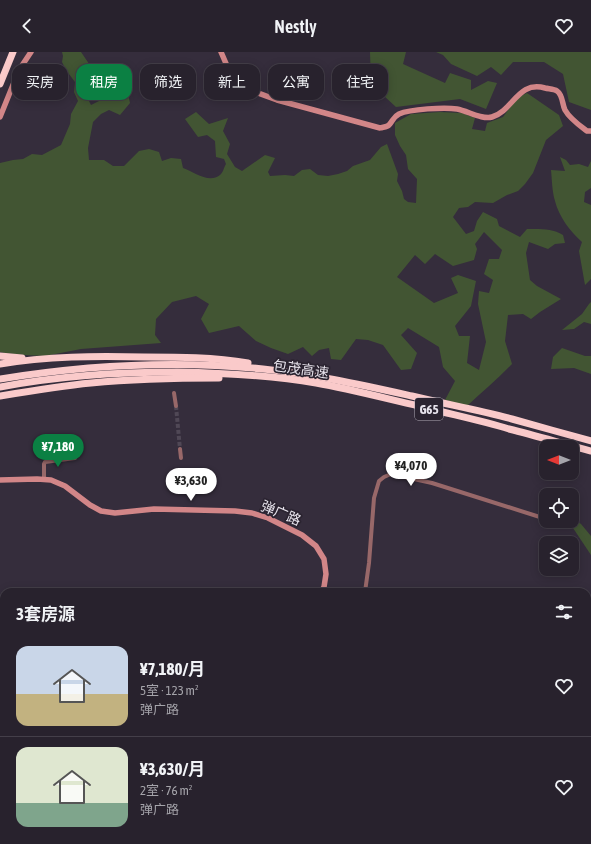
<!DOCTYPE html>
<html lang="zh">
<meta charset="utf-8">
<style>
:root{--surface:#28222d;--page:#342f39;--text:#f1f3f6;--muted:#a5a4aa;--line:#443f49;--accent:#0b8043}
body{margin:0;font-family:"Asap Condensed","Noto Sans SC",sans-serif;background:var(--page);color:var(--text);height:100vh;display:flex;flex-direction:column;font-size:15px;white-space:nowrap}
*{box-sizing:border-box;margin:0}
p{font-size:13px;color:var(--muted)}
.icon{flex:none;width:22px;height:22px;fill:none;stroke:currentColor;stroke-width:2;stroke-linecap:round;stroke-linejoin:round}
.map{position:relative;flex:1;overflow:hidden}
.sheet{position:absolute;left:0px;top:536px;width:591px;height:256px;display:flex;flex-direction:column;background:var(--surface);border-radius:12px 12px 0 0;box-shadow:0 2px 10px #0003,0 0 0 1px var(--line)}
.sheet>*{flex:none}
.hud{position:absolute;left:12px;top:12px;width:567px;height:36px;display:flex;gap:8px}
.needle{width:26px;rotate:270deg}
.tools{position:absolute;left:539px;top:388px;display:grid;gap:8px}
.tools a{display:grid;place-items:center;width:40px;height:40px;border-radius:8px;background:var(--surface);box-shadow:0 2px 10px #0003,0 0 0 1px var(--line);font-size:20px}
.price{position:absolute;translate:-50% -34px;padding:0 9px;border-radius:14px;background:#fff;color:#222;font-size:13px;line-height:26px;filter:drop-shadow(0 1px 2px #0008)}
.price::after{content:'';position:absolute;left:50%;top:24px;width:12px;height:9px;margin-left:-6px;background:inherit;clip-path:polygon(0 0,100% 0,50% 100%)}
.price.selected{background:var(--accent);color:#fff}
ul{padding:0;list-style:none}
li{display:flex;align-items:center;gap:12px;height:100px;padding:0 16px}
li+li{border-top:1px solid var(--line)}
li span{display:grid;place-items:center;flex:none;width:112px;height:80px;border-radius:12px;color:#555}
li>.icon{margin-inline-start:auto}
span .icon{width:48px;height:48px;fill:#fffc;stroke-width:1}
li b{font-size:17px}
h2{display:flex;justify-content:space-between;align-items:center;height:48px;padding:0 16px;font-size:17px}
.pill{padding:0 14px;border-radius:12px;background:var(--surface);box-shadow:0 2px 10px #0003,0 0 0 1px var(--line);font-size:14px;line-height:36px}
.pill.selected{background:var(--accent);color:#fff}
header{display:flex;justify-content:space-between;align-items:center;height:52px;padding:0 16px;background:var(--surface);font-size:18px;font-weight:600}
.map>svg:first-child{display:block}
.green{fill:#425533;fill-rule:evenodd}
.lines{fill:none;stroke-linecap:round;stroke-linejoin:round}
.street-tunnel{stroke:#504856;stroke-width:4;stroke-dasharray:4 2;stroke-linecap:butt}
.street{stroke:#986869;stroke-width:4}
.secondary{stroke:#d28688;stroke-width:5.5}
.primary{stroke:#fe9c9f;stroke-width:6}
.highway{stroke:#facaca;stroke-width:7}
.labels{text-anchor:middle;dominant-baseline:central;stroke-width:3.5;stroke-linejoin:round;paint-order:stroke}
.shield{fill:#2b2431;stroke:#afaab4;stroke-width:1}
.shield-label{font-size:13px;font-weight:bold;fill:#e7e3ec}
.street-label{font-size:14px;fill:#e7e3ec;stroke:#2b2431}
</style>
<header><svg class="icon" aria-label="back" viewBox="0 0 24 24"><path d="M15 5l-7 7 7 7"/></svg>Nestly<svg class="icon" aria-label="heart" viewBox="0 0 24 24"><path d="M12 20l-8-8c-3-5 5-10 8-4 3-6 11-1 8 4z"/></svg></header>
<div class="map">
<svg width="591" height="792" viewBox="0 0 591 792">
<rect width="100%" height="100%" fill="#352d3c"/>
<g class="green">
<path d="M62 0H81L98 25 92 33 88 47 91 53 113 42 127 38 130 51 120 63 109 58 101 62 93 70 88 96 89 108H104L113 114H124L139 99 149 97 159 100 162 109 171 106 181 107 183 116C194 120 209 132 220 123 223 121 224 115 226 112L224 107 216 105 215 89 207 83 198 85 185 67 196 60 209 72 228 66 223 79 230 92 227 102 235 115 242 119 265 103 275 106 268 120 270 124 285 123 294 124 302 118 310 117 318 123 328 124 338 122 347 119 353 114 370 108 381 95 387 92 398 122 397 129 402 139 404 147 408 150 416 151 417 127 408 117 406 103 400 94 395 83V71L411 62 440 60 462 61 475 66 472 77 485 79 487 71 503 65 517 46 527 41 559 63 563 74 546 88 533 121 525 132 518 139 507 143 493 151 475 150 468 155 459 156 453 165 466 182 474 179 477 169 483 160 497 167 499 174 520 185 527 177C539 177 552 176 563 183L565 191 555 192 548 197 529 190 526 201 530 228 537 234 561 247 540 260 531 267 523 262 508 263 505 289 512 312C498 327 482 340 467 354L445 348 455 329 443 315 439 295 408 276 401 283 417 301 411 317 401 318 383 293 368 288 356 287 341 308 331 307 329 296 319 298 312 304 303 295 288 302 271 296 256 289 239 274 209 281 201 267 209 252 196 244 172 250 156 267 155 283 161 291 81 297 45 304 24 303 5 301 0 300V111L13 108 23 107 32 102 42 103 61 93 70 72 71 62 78 49 74 40 75 30 66 18 62 10 63 4ZM484 180 502 198 499 207H489L484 222 493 228 489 241 479 239 478 252 486 290 479 318 467 311 470 284H459L455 274 471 254 476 229 458 223 451 226 458 241 434 251 397 225 415 203 425 212 435 202 453 214 474 208 477 197 475 192Z"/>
<path d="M370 0H406L403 12 445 31 450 21 471 28V38L488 29 497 31 486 57 460 47 396 55 371 32Z"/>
<path d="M436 0H591V58L569 50 563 22 544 10H513L501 23 491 15 477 24 451 12 443 3Z"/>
<path d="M560 105 566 108 570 113 579 112 588 115 591 109V136L585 140 584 150 591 153V227L585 233 579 199 582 190C570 179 559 165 555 149 552 139 552 128 551 118L565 119Z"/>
<path d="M591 250V272L584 270 574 277 562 278 582 262 589 252Z"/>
<path d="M562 296 585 304H591V322L574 316 551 317 553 305Z"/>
<path d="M572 465 581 472 591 484V503L573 476 567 469H572Z"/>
<path d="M0 566 4 567V606L0 605Z"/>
</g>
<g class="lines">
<path class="street-tunnel" d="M176 354 180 397"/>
<g class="street">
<path d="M174 341 176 354"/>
<path d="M180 397 181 406"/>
<path d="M44 427V412L45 410 75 406"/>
<path d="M365 540 369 511 374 446 379 429 384 425 391 422 432 431 543 466"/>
<path d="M587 628 591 617"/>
<path d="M591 631C588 644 588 657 591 670"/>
<path d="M587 673 591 688"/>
<path d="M587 754 591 753"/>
<path d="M30 792V788"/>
<path d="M330 792 332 788"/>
<path d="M490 792 492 788"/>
<path d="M514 792 517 788"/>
</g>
<g class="secondary">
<path d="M221 0 231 23 238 30 250 38 277 48 380 76C383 75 387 75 389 73 393 69 393 65 399 62 410 57 445 55 457 57 468 59 482 68 492 65 513 59 518 28 545 36 549 37 554 37 557 39 563 43 562 52 565 58 570 67 579 73 587 79H591"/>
<path d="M0 65 19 18 31 0"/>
<path d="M0 428 37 427 51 428 65 434 90 453 101 459 115 461 154 457 235 459 252 461 268 466 302 483 316 494 324 507 326 522 324 535 321 540"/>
</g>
<g class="primary">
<path d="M587 588 591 590"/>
<path d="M175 792 176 788"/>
</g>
<g class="highway">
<path d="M0 32 13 0"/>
<path d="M0 304 22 306"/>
<path d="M0 312C47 304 96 304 144 305 178 305 214 305 248 311"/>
<path d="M0 327C87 313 175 308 263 317 313 322 362 333 412 344 445 352 479 358 512 367 538 374 565 382 591 389"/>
<path d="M0 335C58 324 118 320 177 320 223 321 270 323 316 331 350 337 384 346 419 354 449 362 479 368 509 377 537 384 564 392 591 399"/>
<path d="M0 344C30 339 60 334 91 331 133 327 176 326 219 326"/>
</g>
</g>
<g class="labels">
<rect class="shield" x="415" y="346" width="28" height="22" rx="3"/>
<g class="shield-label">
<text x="429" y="357">G65</text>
</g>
<g class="street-label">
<text transform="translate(301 317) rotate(8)">包茂高速</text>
<text transform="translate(281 461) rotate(23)">弹广路</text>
</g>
</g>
</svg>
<div class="tools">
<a><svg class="needle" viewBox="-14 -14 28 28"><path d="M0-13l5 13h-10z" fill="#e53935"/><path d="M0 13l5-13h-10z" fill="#a5a4aa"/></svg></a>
<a><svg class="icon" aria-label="locate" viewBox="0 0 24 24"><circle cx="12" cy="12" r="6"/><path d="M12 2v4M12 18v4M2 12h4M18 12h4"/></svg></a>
<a><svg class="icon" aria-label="layers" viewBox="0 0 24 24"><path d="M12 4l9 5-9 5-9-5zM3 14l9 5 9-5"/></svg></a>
</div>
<b class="price selected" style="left:58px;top:416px">¥7,180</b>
<b class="price" style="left:411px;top:435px">¥4,070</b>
<b class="price" style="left:191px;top:450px">¥3,630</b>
<div class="hud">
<a class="pill">买房</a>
<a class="pill selected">租房</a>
<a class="pill">筛选</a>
<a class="pill">新上</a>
<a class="pill">公寓</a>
<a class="pill">住宅</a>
</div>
<section class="sheet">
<h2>3套房源<svg class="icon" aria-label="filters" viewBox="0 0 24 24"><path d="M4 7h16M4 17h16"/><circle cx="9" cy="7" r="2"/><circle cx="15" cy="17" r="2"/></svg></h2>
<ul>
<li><span style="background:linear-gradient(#c9d6e8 60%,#c2b280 0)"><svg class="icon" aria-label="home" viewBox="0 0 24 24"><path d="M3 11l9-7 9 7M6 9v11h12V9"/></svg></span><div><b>¥7,180/月</b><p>5室 · 123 m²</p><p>弹广路</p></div><svg class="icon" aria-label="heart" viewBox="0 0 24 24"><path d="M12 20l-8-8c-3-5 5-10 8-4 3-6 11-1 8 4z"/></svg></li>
<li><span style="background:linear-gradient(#dfe7d0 70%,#7fa58c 0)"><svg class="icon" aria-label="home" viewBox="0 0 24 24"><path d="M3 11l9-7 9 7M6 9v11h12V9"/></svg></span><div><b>¥3,630/月</b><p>2室 · 76 m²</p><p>弹广路</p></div><svg class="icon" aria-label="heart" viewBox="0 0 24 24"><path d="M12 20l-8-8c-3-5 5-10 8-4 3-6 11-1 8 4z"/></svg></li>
</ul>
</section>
</div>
